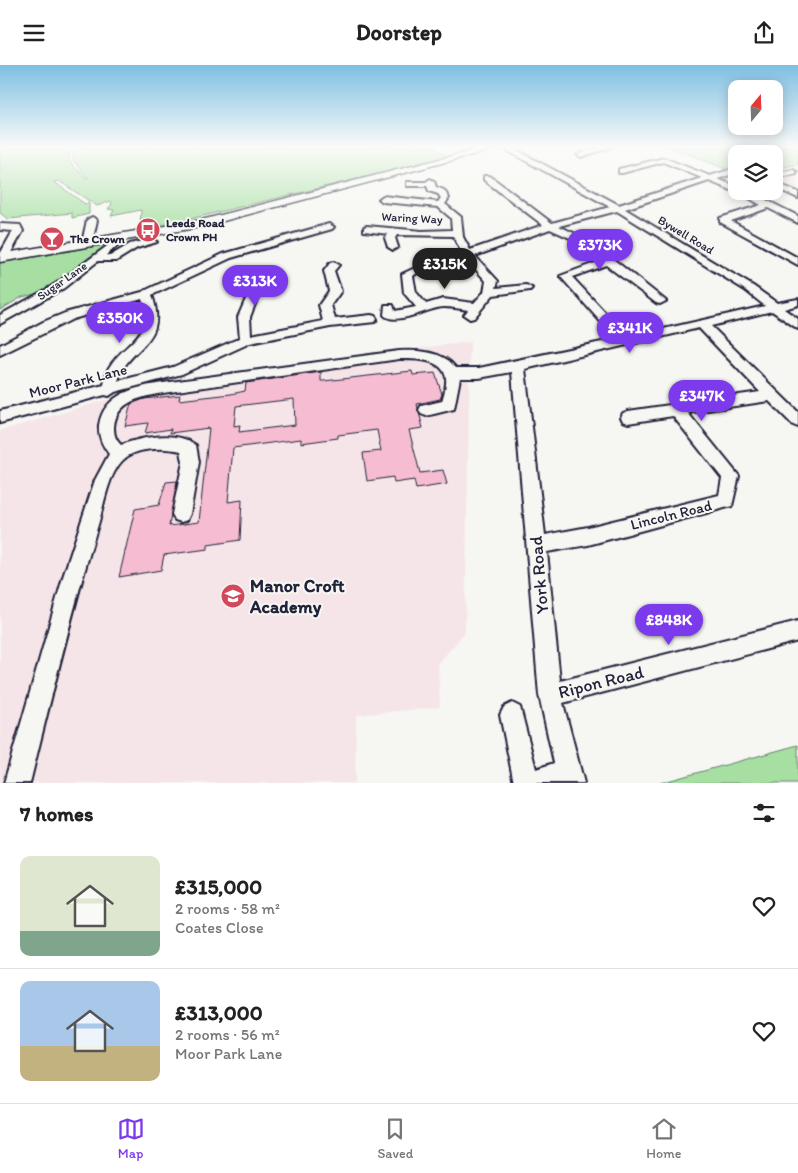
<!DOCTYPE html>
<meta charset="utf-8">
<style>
:root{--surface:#fff;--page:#f2f2f2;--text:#222;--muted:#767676;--line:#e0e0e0;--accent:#7c3aed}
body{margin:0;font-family:Itim,sans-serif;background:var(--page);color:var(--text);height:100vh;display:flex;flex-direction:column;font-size:19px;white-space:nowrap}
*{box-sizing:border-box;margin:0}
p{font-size:16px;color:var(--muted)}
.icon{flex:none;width:28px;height:28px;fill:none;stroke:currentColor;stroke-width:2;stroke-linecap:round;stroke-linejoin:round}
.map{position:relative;height:718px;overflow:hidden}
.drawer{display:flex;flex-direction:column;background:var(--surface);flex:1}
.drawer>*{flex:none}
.needle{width:32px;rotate:19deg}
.controls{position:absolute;left:728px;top:15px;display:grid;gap:10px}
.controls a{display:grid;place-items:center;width:55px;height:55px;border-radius:10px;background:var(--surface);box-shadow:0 2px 12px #0003;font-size:25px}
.price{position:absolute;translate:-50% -42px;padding:0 11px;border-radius:18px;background:var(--accent);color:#fff;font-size:16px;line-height:32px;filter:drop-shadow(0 1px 2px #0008)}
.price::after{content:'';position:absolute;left:50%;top:30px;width:15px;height:11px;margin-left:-8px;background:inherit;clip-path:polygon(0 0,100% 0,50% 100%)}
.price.current{background:#222;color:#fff}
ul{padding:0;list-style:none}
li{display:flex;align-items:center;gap:15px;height:125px;padding:0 20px}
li+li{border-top:1px solid var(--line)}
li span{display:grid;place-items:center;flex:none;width:140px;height:100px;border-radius:10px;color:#555}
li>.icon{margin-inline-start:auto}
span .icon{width:60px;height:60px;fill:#fffc;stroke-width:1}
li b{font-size:21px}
h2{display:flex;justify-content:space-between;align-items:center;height:60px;padding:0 20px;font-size:21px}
header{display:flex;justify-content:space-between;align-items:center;height:65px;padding:0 20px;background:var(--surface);font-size:22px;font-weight:800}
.tabs{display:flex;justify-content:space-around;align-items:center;height:70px;border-top:1px solid var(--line);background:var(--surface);font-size:14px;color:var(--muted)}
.tabs a{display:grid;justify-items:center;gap:2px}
.tabs .current{color:var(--accent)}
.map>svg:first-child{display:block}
.built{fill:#f6e5e8}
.green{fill:#a7dfa2;stroke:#64806e}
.building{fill:#f6bdd2;stroke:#22223b;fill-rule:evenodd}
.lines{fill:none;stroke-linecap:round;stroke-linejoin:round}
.minor-casing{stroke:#22223b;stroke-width:4}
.major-casing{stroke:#22223b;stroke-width:3}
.minor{fill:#f6f6f2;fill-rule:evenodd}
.major{fill:#f6f6f2;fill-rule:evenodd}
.labels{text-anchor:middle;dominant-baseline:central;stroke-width:4;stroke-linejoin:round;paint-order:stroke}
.far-street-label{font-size:12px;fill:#22223b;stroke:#f6f6f2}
.far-poi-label{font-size:12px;font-weight:bold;fill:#22223b;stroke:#f6f6f2;text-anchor:start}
.street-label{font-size:15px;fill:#22223b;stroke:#f6f6f2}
.near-street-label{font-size:18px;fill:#22223b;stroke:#f6f6f2}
.near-poi-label{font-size:18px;font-weight:bold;fill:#22223b;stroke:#f6f6f2;text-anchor:start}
</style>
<header><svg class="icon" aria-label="menu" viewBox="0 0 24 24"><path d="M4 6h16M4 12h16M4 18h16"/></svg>Doorstep<svg class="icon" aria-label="share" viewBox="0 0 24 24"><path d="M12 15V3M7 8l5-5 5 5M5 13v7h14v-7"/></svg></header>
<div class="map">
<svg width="798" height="718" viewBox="0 0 798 718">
<rect width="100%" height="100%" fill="#f6f6f2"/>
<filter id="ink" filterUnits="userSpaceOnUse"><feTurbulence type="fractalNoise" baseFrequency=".02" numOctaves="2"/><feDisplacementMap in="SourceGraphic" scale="10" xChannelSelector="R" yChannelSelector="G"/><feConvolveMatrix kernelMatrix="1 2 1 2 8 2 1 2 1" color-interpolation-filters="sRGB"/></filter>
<g filter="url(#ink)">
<g class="built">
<path d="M798 99V136L774 125V104Z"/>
<path d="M470 277 465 567 438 599 440 642 356 650 355 718H0V366L163 318 293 298Z"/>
</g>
<g class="green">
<path d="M0 81H57L70 84 69 96 85 113H88L73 95 74 84 64 81H434L448 92 140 166 141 145 111 151 114 145 108 144 112 139 111 136 97 141 59 116 54 117 85 139 89 138V149L72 153V148L8 154 0 148Z"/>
<path d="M667 81H798V99L774 104V89H736V108Z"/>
<path d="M109 179 39 228 22 232 0 245V198Z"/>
<path d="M798 680V718H660Z"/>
</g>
<path class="building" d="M412 306 413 310 435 308 442 329 440 334 417 339 423 363 409 365 420 408 443 405 447 419 416 424 414 415 394 418 393 412 367 416 363 388 381 386 377 365 338 370V373L301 378V374L233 383 228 437 242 435 240 475 208 480V484L164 490 161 505 119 512 135 444 159 440 166 417 177 416 169 461 199 457 209 363 170 368 171 364 145 368 148 358 125 361 131 339 144 334 180 330 179 335 231 329 245 326 246 318 321 307V316H324ZM294 334 295 360 239 367 240 360 234 361 236 341Z"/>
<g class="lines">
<defs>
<g id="minor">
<path d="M499 81H509L619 140 702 113 663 97 622 108H619V104L664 93 710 111 736 103V108L717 114 736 121V126H748L798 151V158L768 143 731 156 798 193V200L720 157V153L761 140 737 126H733L709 116 625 144 753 221 777 238 798 234V240L784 244 798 254V264L772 246 711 261 798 347V362L793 360 769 336 688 348 739 411 732 441 588 480 547 487 560 616 798 556V576L563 638 584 718H514L500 650 504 642 512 638 520 642 536 704 554 698 539 630 512 307 479 313H460L454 344 426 351 421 349 419 345 421 341 442 336C444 329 447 320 446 313 443 293 414 294 399 294L163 328C142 332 116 336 114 362 114 369 115 374 121 380 141 372 177 365 196 380L199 397 190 449 187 455 181 457 175 455 172 449 183 397 181 386C164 382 134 382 122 396 107 412 104 442 97 463 72 547 51 633 30 718H4L63 512 95 415 109 389C102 380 98 371 99 360 104 328 137 322 163 318L399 286C419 285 443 286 456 303H479L616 274 560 211 600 196 572 174 550 164 475 191 498 216 496 223 526 220 532 223 530 225 493 230 474 253 470 254 464 250 468 245C460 244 452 242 444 242 430 242 395 262 384 250L385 240H393L395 246 416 242 404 228 402 209 415 203 420 206 413 211 416 227 426 239 443 234 474 238 484 227 486 216 463 190 453 171 397 170 395 173 398 182 393 185 388 182 385 173 388 169 364 166V162L367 161 422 166 452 165 451 153 438 142 383 137 379 134 383 131 438 137 441 133 438 129 429 126 427 121H407V117H426L430 114 434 116 436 122 444 125 449 133 445 139 461 152 463 172 470 185 543 160 484 115V111H490L552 158 610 142ZM617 146 745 225 765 241 628 272 572 212 606 200 656 238 660 239 666 236 613 194 578 170 559 161ZM699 263 760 327 628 346 623 348 621 352 623 356 628 358 673 351 722 413 719 430 588 462 545 470 525 304Z"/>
<path d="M602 81H614L581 92 577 90Z"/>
<path d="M793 105 797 107 796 109 774 113V109Z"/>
<path d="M774 117 798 127V133L774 122Z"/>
<path d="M92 152 97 155 92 178 87 181 82 178 87 155Z"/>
<path d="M0 159 20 160 23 166 8 193 3 196 0 195V189L13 166 0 165Z"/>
<path d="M329 159 334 162 332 164 231 193 152 230C170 281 127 280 118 316L173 302 240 273 238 252 249 227 253 226 259 229 250 252 251 270 323 256 319 240 329 226 324 206 330 198 334 197 339 200 334 206 341 226 331 240 335 254 371 250 375 251 377 254 375 257 330 262 250 278 182 309 115 327 109 331 105 330 0 358V346L104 320C105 314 106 306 110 301 127 275 154 272 142 234L73 254 0 290V280L43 257 65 248 142 227 223 189Z"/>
<path d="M122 170 127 173 125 175 106 190 110 191 130 179 152 174 157 177 137 183 116 196H98L64 223 0 259V250L56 219Z"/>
</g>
<path id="major" d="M491 81H506L201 162 0 197V189L201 155Z"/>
</defs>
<use href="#minor" class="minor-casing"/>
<use href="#major" class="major-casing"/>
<use href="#minor" class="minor"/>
<use href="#major" class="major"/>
</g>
</g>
<linearGradient id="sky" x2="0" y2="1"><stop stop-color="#7ebfe2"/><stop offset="0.45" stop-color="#fbfbf9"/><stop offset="1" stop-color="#fbfbf9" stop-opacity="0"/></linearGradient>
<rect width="798" height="182" fill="url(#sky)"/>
<defs>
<symbol id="bus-disc" viewBox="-11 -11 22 22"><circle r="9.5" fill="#d1495b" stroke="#f6f6f2"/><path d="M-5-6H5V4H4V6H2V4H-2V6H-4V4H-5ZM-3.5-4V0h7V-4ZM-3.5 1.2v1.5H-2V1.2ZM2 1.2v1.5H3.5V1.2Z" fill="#fff"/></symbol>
<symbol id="bar-disc" viewBox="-11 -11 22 22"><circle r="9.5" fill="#d1495b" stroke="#f6f6f2"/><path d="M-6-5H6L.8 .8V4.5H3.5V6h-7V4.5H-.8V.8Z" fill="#fff"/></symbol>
<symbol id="school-disc" viewBox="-11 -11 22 22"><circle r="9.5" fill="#d1495b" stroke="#f6f6f2"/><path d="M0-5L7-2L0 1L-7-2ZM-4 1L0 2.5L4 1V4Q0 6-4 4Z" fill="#fff"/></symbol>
</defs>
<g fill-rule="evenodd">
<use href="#bus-disc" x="134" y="151" width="28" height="28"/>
<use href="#bar-disc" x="38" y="160" width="28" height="28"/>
<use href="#school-disc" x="219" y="517" width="28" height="28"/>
</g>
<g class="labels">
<g class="far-street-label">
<text transform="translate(412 153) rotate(3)">Waring Way</text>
<text transform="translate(686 170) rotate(31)">Bywell Road</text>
<text transform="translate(62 216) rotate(-35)">Sugar Lane</text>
</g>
<g class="far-poi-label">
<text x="166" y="158">Leeds Road<tspan x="166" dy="14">Crown PH</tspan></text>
<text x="70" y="174">The Crown</text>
</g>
<g class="street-label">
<text transform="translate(78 316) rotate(-14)">Moor Park Lane</text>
<text transform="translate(671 450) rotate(-14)">Lincoln Road</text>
</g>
<g class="near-street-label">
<text transform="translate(539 510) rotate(-95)">York Road</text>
<text transform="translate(601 617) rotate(-14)">Ripon Road</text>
</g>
<g class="near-poi-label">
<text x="250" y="521">Manor Croft<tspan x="250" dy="21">Academy</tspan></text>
</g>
</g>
</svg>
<div class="controls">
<a><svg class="needle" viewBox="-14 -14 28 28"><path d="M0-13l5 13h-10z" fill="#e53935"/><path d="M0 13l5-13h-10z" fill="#767676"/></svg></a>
<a><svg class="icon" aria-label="layers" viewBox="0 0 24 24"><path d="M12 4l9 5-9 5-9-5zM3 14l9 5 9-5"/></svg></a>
</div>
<b class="price" style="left:600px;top:206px">£373K</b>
<b class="price current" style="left:445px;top:225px">£315K</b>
<b class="price" style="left:255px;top:242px">£313K</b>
<b class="price" style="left:120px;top:279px">£350K</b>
<b class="price" style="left:630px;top:289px">£341K</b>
<b class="price" style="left:702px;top:357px">£347K</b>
<b class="price" style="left:669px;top:581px">£848K</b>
</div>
<section class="drawer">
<h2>7 homes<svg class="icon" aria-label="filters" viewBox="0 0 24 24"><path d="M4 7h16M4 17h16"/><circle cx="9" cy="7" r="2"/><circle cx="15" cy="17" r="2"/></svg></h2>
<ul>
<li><span style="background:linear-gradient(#dfe7d0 75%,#7fa58c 0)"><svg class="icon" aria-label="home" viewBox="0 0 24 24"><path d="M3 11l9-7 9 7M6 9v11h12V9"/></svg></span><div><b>£315,000</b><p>2 rooms · 58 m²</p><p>Coates Close</p></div><svg class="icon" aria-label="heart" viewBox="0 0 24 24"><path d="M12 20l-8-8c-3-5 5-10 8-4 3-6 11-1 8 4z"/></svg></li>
<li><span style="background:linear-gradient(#a9c7e8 65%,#c2b280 0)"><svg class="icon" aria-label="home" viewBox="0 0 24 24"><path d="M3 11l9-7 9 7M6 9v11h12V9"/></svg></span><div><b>£313,000</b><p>2 rooms · 56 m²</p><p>Moor Park Lane</p></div><svg class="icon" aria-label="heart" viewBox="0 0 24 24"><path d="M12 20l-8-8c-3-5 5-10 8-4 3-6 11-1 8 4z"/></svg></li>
</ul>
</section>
<nav class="tabs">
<a class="current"><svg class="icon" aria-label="map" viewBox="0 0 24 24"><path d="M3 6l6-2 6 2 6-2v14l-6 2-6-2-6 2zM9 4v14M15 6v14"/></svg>Map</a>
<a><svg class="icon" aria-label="saved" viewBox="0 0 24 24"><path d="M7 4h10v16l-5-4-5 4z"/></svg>Saved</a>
<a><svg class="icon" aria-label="home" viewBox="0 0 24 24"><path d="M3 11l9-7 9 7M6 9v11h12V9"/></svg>Home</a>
</nav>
